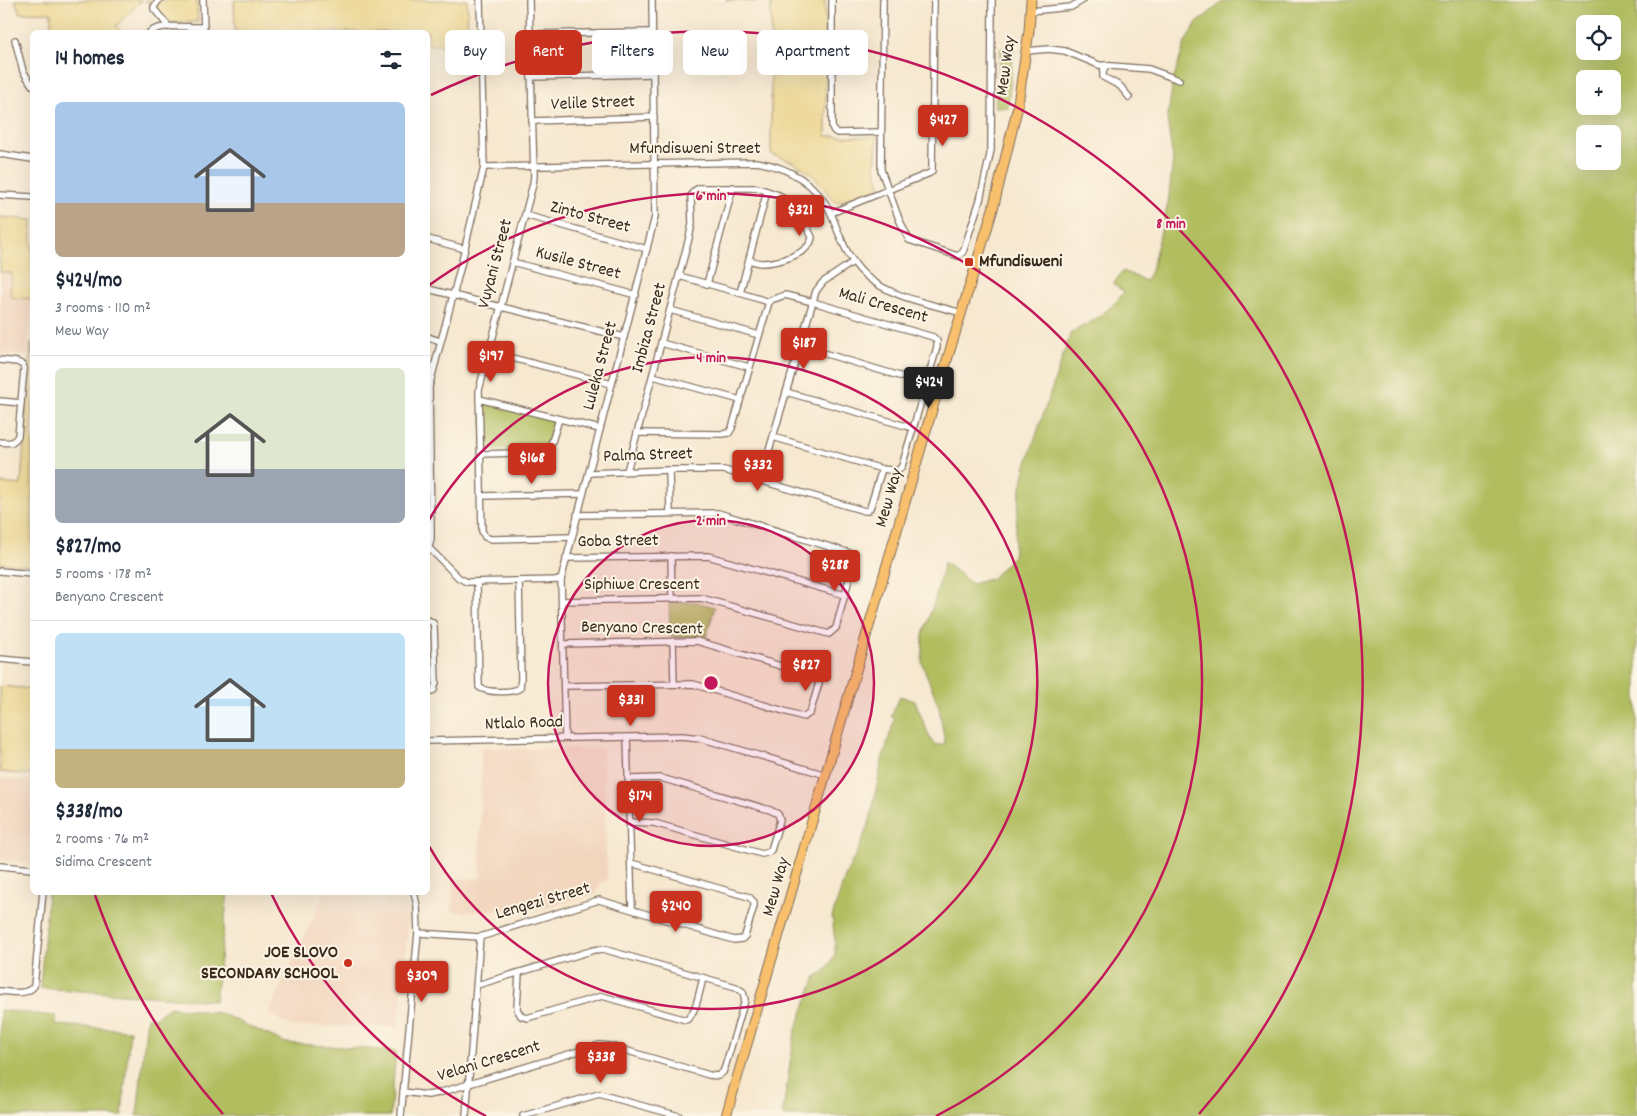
<!DOCTYPE html>
<meta charset="utf-8">
<style>
:root{--surface:#fff;--page:#f2f2f3;--text:#1f2937;--muted:#747a83;--line:#e0e1e3;--accent:#c8321e}
body{margin:0;font-family:Dekko,sans-serif;background:var(--page);color:var(--text);height:100vh;display:flex;flex-direction:column;font-size:19px;white-space:nowrap}
*{box-sizing:border-box;margin:0}
p{font-size:16px;color:var(--muted)}
.icon{flex:none;width:28px;height:28px;fill:none;stroke:currentColor;stroke-width:2;stroke-linecap:round;stroke-linejoin:round}
.map{position:relative;flex:1;overflow:hidden}
.side{position:absolute;left:30px;top:30px;width:400px;height:865px;display:flex;flex-direction:column;background:var(--surface);border-radius:8px;box-shadow:0 5px 20px #0002}
.side>*{flex:none}
.top-card{position:absolute;left:445px;top:30px;width:475px;height:45px;display:flex;gap:10px}
.controls{position:absolute;left:1576px;top:15px;display:grid;gap:10px}
.controls a{display:grid;place-items:center;width:45px;height:45px;border-radius:8px;background:var(--surface);box-shadow:0 5px 20px #0002;font-size:25px}
.price{position:absolute;translate:-50% -42px;padding:0 11px;border-radius:5px;background:var(--accent);color:#fff;font-size:16px;line-height:32px;filter:drop-shadow(0 1px 2px #0008)}
.price::after{content:'';position:absolute;left:50%;top:30px;width:15px;height:11px;margin-left:-8px;background:inherit;clip-path:polygon(0 0,100% 0,50% 100%)}
.price.current{background:#222;color:#fff}
ul{padding:0;list-style:none}
li{display:grid;align-content:center;gap:10px;height:265px;padding:0 25px}
li+li{border-top:1px solid var(--line)}
li span{display:grid;place-items:center;height:155px;border-radius:8px;color:#555}
li>.icon{margin-inline-start:auto}
span .icon{width:90px;height:90px;fill:#fffc;stroke-width:1}
li b{font-size:21px}
h2{display:flex;justify-content:space-between;align-items:center;height:60px;padding:0 25px;font-size:21px}
.tag{padding:0 18px;border-radius:8px;background:var(--surface);box-shadow:0 5px 20px #0002;font-size:18px;line-height:45px}
.tag.current{background:var(--accent);color:#fff}
.map>svg:first-child{display:block}
.built{fill:#f2d5bd}
.green{fill:#b1be60;stroke:#76743f;fill-rule:evenodd}
.sand{fill:#eeda9e;stroke:#94825e}
.lines{fill:none;stroke-linecap:round;stroke-linejoin:round}
.minor-casing{stroke:#7d6c5c;stroke-width:8}
.primary-casing{stroke:#7d6c5c;stroke-width:11}
.minor{stroke:#fff;stroke-width:5.5}
.primary{stroke:#f8bf6c;stroke-width:9}
.ring{fill:none;stroke:#c2185b;stroke-width:2.5}
.poi-dot{fill:#c8321e;stroke:#fcf5e5;stroke-width:2}
.labels{text-anchor:middle;dominant-baseline:central;stroke-width:4;stroke-linejoin:round;paint-order:stroke}
.street-label{font-size:18px;fill:#3b2a1e;stroke:#fcf5e5}
.poi-label{font-size:18px;font-weight:bold;fill:#3b2a1e;stroke:#fcf5e5;text-anchor:start}
.centre{fill:#c2185b;stroke:#fcf5e5;stroke-width:2.5}
.ring-label{font-size:15px;text-anchor:middle;font-weight:bold;fill:#c2185b;stroke:#fcf5e5;stroke-width:4;stroke-linejoin:round;paint-order:stroke}
</style>
<div class="map">
<svg width="1637" height="1116" viewBox="0 0 1637 1116">
<rect width="100%" height="100%" fill="#fcf5e5"/>
<filter id="ink" filterUnits="userSpaceOnUse"><feTurbulence type="fractalNoise" baseFrequency=".02" numOctaves="2"/><feDisplacementMap in="SourceGraphic" scale="10" xChannelSelector="R" yChannelSelector="G"/><feConvolveMatrix kernelMatrix="1 2 1 2 8 2 1 2 1" color-interpolation-filters="sRGB"/></filter>
<filter id="wash" filterUnits="userSpaceOnUse"><feTurbulence type="fractalNoise" baseFrequency=".0096" numOctaves="4" result="noise"/><feDisplacementMap in="SourceGraphic" scale="20" xChannelSelector="R" yChannelSelector="G"/><feGaussianBlur stdDeviation="1.12" result="paint"/><feColorMatrix in="noise" values="0 0 0 0 0 0 0 0 0 0 0 0 0 0 0 0 0 1.4 0 .05"/><feComposite in="paint" operator="in"/></filter>
<g filter="url(#wash)">
<rect width="100%" height="100%" fill="#f7e8d0"/>
<g class="built">
<path d="M0 217 32 220V308L27 356 0 354Z"/>
<path d="M481 748 603 749 607 880 602 881 595 894 540 909 452 912 453 879 480 878Z"/>
<path d="M0 778 32 781V837L30 863 0 860Z"/>
<path d="M325 892 403 893 409 911 399 1027 292 1026 268 1014Z"/>
</g>
<g class="green">
<path d="M1230 0H1637V1116H782L795 1032 816 976 825 971 835 956V941L832 917 846 874 860 846 870 820 882 760 895 718 891 717 900 696 915 701 931 740 936 745 945 744 939 707 922 663 923 635 936 596 944 562 972 584 992 578 1013 556 1019 498 1025 468 1071 332C1090 325 1113 308 1124 292L1113 284 1123 271 1146 281 1151 271 1168 203 1173 159 1167 120 1173 81 1185 42 1197 23 1221 3ZM1585 24H1612V51H1585ZM1585 79H1612V106H1585ZM1585 134H1612V161H1585Z"/>
<path d="M1001 48 1014 49 1008 108 995 107Z"/>
<path d="M485 403 552 420 554 425 549 445 543 449 486 450 483 446 482 406Z"/>
<path d="M696 602 715 607 706 638 670 636 669 603Z"/>
<path d="M48 893H228L215 1001 40 988Z"/>
<path d="M170 1007 220 1013 286 1043 396 1051 390 1116H137L147 1017 155 1018Z"/>
<path d="M0 1010 56 1016V1025L130 1030 122 1116H0Z"/>
</g>
<g class="sand">
<path d="M15 0H142L116 26 122 32H51V12L20 13Z"/>
<path d="M145 0H197L198 22 171 23Z"/>
<path d="M234 0H467L468 45H428V32H235Z"/>
<path d="M726 0H825L826 136 877 137 875 169 881 187 836 203 811 173 793 162 771 154V2Z"/>
<path d="M0 217 32 220V299L10 297 12 273 0 272Z"/>
<path d="M31 342H32V566L0 563V483L21 485Z"/>
<path d="M0 686 32 689V775L0 772Z"/>
</g>
</g>
<g filter="url(#ink)">
<g class="lines">
<defs>
<g id="minor">
<path d="M159 0 154 7V9L169 27"/>
<path d="M203 0 204 32"/>
<path d="M529 0 534 176 533 184 479 390 482 531 485 537 491 539 572 537"/>
<path d="M832 0V127L834 131 837 133 881 132"/>
<path d="M883 0 881 170 899 219 909 240 958 256 963 252 980 200 991 150 992 0"/>
<path d="M1030 11 1071 7 1083 0"/>
<path d="M150 32C163 23 187 28 203 27"/>
<path d="M529 34 652 32"/>
<path d="M15 40 23 71 32 85"/>
<path d="M1026 51 1049 49 1065 51 1099 65 1149 69 1179 80"/>
<path d="M1105 65 1103 73V77L1120 86 1129 97"/>
<path d="M531 77 653 74"/>
<path d="M532 121 654 117"/>
<path d="M0 154 32 159"/>
<path d="M484 167 756 162C789 167 815 182 831 213 834 220 836 227 839 234 845 249 853 265 866 276 892 298 929 303 961 313"/>
<path d="M0 195 32 197"/>
<path d="M831 213 930 173 932 171 934 0"/>
<path d="M525 215 647 249"/>
<path d="M428 239 465 249"/>
<path d="M512 262 636 295"/>
<path d="M679 276 740 293 769 302"/>
<path d="M707 284 733 187"/>
<path d="M428 289 624 337"/>
<path d="M740 293 767 191"/>
<path d="M769 302 771 300 785 295 813 302 933 337 937 341V347L902 466 898 471 882 469 773 437"/>
<path d="M670 310 759 335"/>
<path d="M428 337 440 341"/>
<path d="M661 343 749 367"/>
<path d="M800 346 926 384"/>
<path d="M489 352 612 384"/>
<path d="M0 360 17 362 23 365 24 369 18 436C13 444 9 443 0 442"/>
<path d="M653 376 740 400"/>
<path d="M786 392 913 428"/>
<path d="M479 399 600 429"/>
<path d="M0 401 21 403"/>
<path d="M637 433 723 434 729 433 732 428 769 302"/>
<path d="M481 454 546 452 550 448 559 419"/>
<path d="M669 470 670 513"/>
<path d="M627 471 689 238 692 224 691 196 694 191 699 188H758L779 195 799 212 812 237C810 255 776 263 761 263 757 263 753 261 749 260"/>
<path d="M589 473 669 470H724L865 511H867L870 508 882 469"/>
<path d="M760 481 816 291 823 282 853 262"/>
<path d="M482 496 583 494"/>
<path d="M429 548 459 578 467 582 561 580"/>
<path d="M428 551 431 539V530L429 387 460 269 484 167 480 0"/>
<path d="M671 556 672 598"/>
<path d="M566 558 708 556 845 595"/>
<path d="M0 571 32 574"/>
<path d="M477 582 479 687C486 693 513 693 520 688L521 679 519 581"/>
<path d="M562 601 701 598 829 634 836 628 854 560V557L850 553 718 513 577 515"/>
<path d="M428 620 433 623 434 627 436 682 434 690 428 693"/>
<path d="M673 641 674 684"/>
<path d="M563 644 697 641 811 675 817 678 819 683 810 713 804 717 693 684 564 686"/>
<path d="M0 659 32 662"/>
<path d="M627 737 632 909"/>
<path d="M565 738 561 580 655 217 652 0"/>
<path d="M428 741 682 736 700 738 826 775"/>
<path d="M629 779 661 778 770 810 778 814 780 820 771 850 769 852 762 854 654 823 630 822"/>
<path d="M0 866 32 869"/>
<path d="M418 933 480 937 599 900 734 940 742 939 745 936 754 906V902L749 897 631 863"/>
<path d="M519 973 517 1009 521 1016 527 1018 602 996 686 1020C696 1015 700 989 703 978"/>
<path d="M0 991C11 992 26 996 34 986L43 892"/>
<path d="M403 1092 428 1095 439 1093 599 1045 611 1046 709 1075 718 1076 723 1072 725 1067 745 1000 743 992 736 987 603 949 594 950 477 985"/>
<path d="M401 1116 418 933 417 906 414 892"/>
<path d="M466 1116 480 937"/>
<path d="M523 1116 599 1094 679 1116"/>
</g>
<path id="primary" d="M726 1116 937 393 993 209 1017 110 1029 31 1031 0"/>
</defs>
<use href="#minor" class="minor-casing"/>
<use href="#primary" class="primary-casing"/>
<use href="#minor" class="minor"/>
<use href="#primary" class="primary"/>
</g>
</g>
<circle cx="711" cy="683" r="163" fill="#c2185b" fill-opacity=".12"/>
<g class="ring">
<circle cx="711" cy="683" r="163"/>
<path d="M429 520A326 326 0 1 1 429 846"/>
<path d="M486 1116A488 488 0 0 1 271 893M428 286A488 488 0 1 1 936 1116"/>
<path d="M223 1114A651 651 0 0 1 95 895M431 95A651 651 0 0 1 1199 1114"/>
</g>
<g class="poi-dot">
<rect x="964" y="257" width="10" height="10" rx="2.5"/>
<circle cx="348" cy="963" r="5"/>
</g>
<g class="labels">
<g class="street-label">
<text transform="translate(1007 66) rotate(-82)">Mew Way</text>
<text transform="translate(593 104) rotate(-2)">Velile Street</text>
<text x="695" y="149">Mfundisweni Street</text>
<text transform="translate(590 218) rotate(15)">Zinto Street</text>
<text transform="translate(496 264) rotate(-75)">Vuyani Street</text>
<text transform="translate(578 264) rotate(15)">Kusile Street</text>
<text transform="translate(883 306) rotate(16)">Mali Crescent</text>
<text transform="translate(650 328) rotate(-75)">Imbiza Street</text>
<text transform="translate(601 366) rotate(-75)">Luleka Street</text>
<text transform="translate(648 456) rotate(-2)">Palma Street</text>
<text transform="translate(890 498) rotate(-74)">Mew Way</text>
<text transform="translate(618 542) rotate(-1)">Goba Street</text>
<text x="642" y="585">Siphiwe Crescent</text>
<text transform="translate(642 629) rotate(1)">Benyano Crescent</text>
<text transform="translate(524 724) rotate(-2)">Ntlalo Road</text>
<text transform="translate(777 887) rotate(-74)">Mew Way</text>
<text transform="translate(543 902) rotate(-16)">Lengezi Street</text>
<text transform="translate(489 1062) rotate(-17)">Velani Crescent</text>
</g>
<g class="poi-label">
<text x="979" y="262">Mfundisweni</text>
<text x="338" y="953" text-anchor="end">JOE SLOVO<tspan x="338" dy="21">SECONDARY SCHOOL</tspan></text>
</g>
</g>
<circle cx="711" cy="683" r="8" class="centre"/>
<g class="ring-label">
<text x="711" y="200">6 min</text>
<text x="1171" y="228">8 min</text>
<text x="711" y="362">4 min</text>
<text x="711" y="525">2 min</text>
</g>
</svg>
<div class="controls">
<a><svg class="icon" aria-label="locate" viewBox="0 0 24 24"><circle cx="12" cy="12" r="6"/><path d="M12 2v4M12 18v4M2 12h4M18 12h4"/></svg></a>
<a>+</a>
<a>−</a>
</div>
<b class="price" style="left:943px;top:147px">$427</b>
<b class="price" style="left:800px;top:237px">$321</b>
<b class="price" style="left:804px;top:370px">$187</b>
<b class="price" style="left:491px;top:383px">$197</b>
<b class="price current" style="left:929px;top:409px">$424</b>
<b class="price" style="left:532px;top:485px">$168</b>
<b class="price" style="left:758px;top:492px">$332</b>
<b class="price" style="left:835px;top:592px">$288</b>
<b class="price" style="left:806px;top:692px">$827</b>
<b class="price" style="left:631px;top:727px">$331</b>
<b class="price" style="left:640px;top:823px">$174</b>
<b class="price" style="left:676px;top:933px">$240</b>
<b class="price" style="left:422px;top:1003px">$309</b>
<b class="price" style="left:601px;top:1084px">$338</b>
<div class="top-card">
<a class="tag">Buy</a>
<a class="tag current">Rent</a>
<a class="tag">Filters</a>
<a class="tag">New</a>
<a class="tag">Apartment</a>
</div>
<section class="side">
<h2>14 homes<svg class="icon" aria-label="filters" viewBox="0 0 24 24"><path d="M4 7h16M4 17h16"/><circle cx="9" cy="7" r="2"/><circle cx="15" cy="17" r="2"/></svg></h2>
<ul>
<li><span style="background:linear-gradient(#a9c7e8 65%,#b9a48a 0)"><svg class="icon" aria-label="home" viewBox="0 0 24 24"><path d="M3 11l9-7 9 7M6 9v11h12V9"/></svg></span><div><b>$424/mo</b><p>3 rooms · 110 m²</p><p>Mew Way</p></div></li>
<li><span style="background:linear-gradient(#dfe7d0 65%,#9aa5b1 0)"><svg class="icon" aria-label="home" viewBox="0 0 24 24"><path d="M3 11l9-7 9 7M6 9v11h12V9"/></svg></span><div><b>$827/mo</b><p>5 rooms · 178 m²</p><p>Benyano Crescent</p></div></li>
<li><span style="background:linear-gradient(#bfe0f5 75%,#c2b280 0)"><svg class="icon" aria-label="home" viewBox="0 0 24 24"><path d="M3 11l9-7 9 7M6 9v11h12V9"/></svg></span><div><b>$338/mo</b><p>2 rooms · 76 m²</p><p>Sidima Crescent</p></div></li>
</ul>
</section>
</div>
